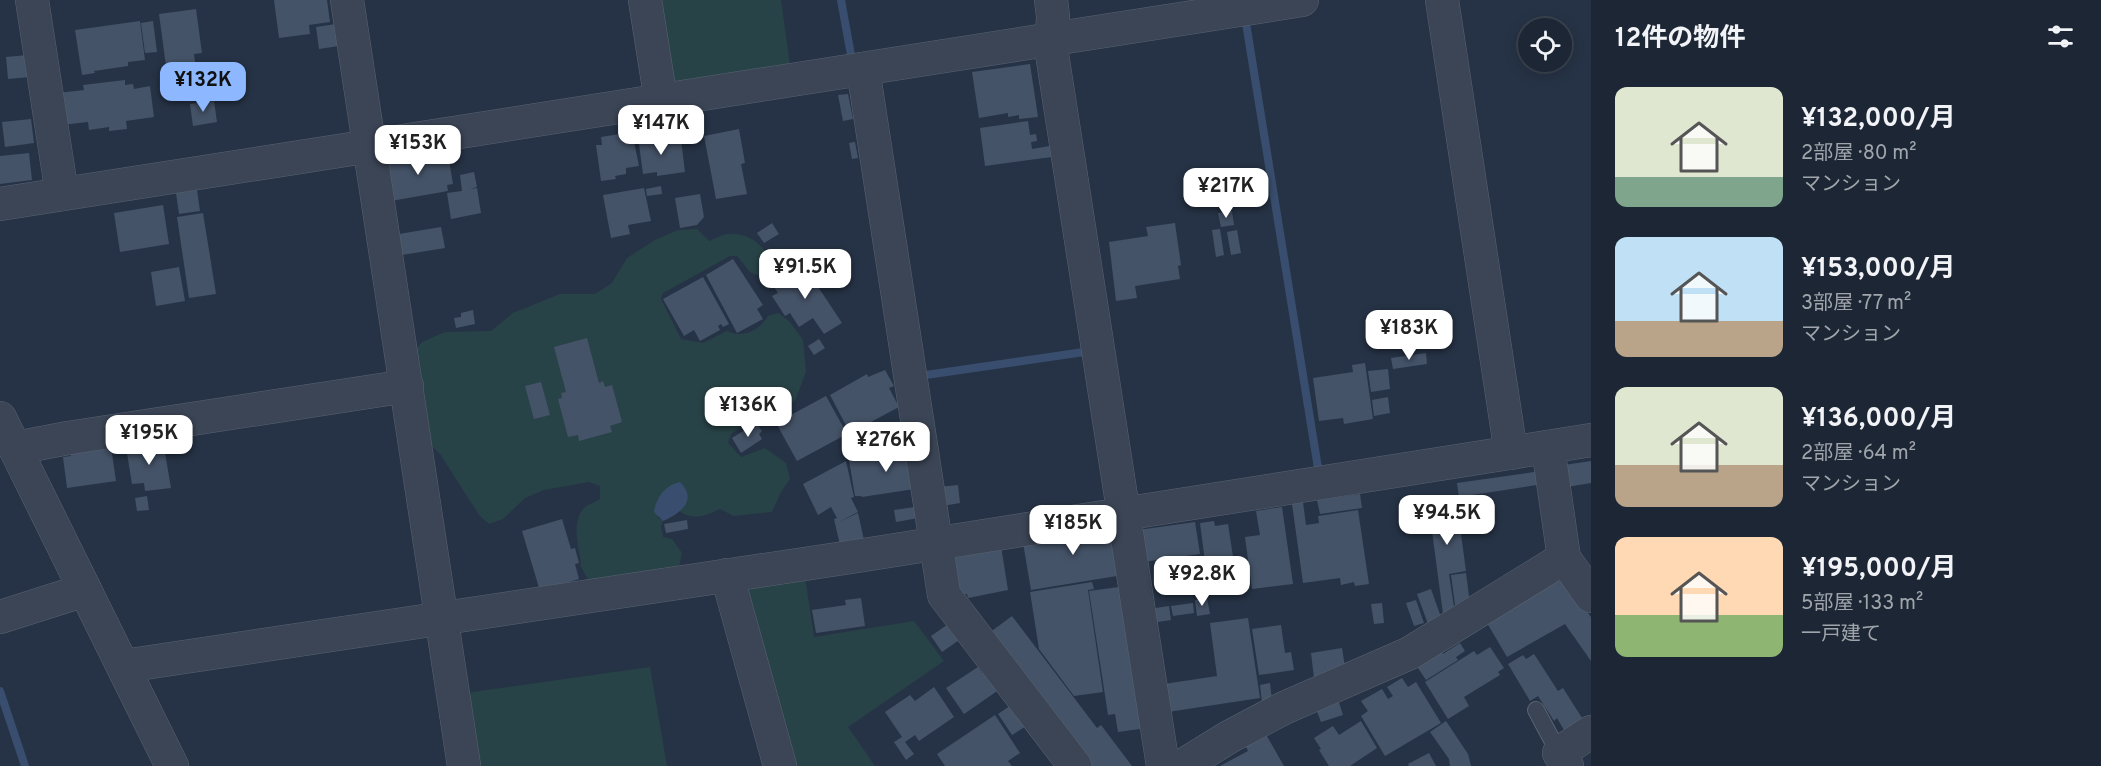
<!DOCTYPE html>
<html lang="ja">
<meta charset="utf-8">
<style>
:root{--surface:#1c2634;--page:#252e3c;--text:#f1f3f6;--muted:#a0a5ac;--line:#3a434f;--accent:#8db7ff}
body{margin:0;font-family:Overpass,"Noto Sans JP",sans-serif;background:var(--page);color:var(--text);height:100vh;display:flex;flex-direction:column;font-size:22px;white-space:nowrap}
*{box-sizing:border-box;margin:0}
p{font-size:20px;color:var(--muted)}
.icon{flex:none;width:33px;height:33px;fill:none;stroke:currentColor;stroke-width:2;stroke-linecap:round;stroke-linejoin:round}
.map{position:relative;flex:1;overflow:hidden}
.drawer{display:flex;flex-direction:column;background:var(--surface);width:510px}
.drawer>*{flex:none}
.controls{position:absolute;left:1518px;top:18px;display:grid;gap:12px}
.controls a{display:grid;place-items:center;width:54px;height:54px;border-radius:50%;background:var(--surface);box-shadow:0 3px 15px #0003,0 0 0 2px var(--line);font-size:30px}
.price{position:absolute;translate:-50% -51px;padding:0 14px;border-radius:12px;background:#fff;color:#222;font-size:20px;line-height:39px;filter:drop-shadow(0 2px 3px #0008)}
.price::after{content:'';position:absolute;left:50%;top:36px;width:18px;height:14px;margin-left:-9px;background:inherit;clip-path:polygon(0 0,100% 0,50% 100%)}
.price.active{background:var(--accent);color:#111}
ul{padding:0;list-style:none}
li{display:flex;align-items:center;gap:18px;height:150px;padding:0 24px}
li span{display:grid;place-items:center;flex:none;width:168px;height:120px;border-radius:12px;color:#555}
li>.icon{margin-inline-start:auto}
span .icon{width:72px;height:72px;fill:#fffc;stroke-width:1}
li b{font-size:26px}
h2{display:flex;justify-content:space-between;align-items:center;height:72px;padding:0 24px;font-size:26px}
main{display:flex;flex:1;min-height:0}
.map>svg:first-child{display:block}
.green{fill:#284347}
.water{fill:#394e6e}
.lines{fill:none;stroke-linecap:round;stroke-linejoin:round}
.stream{stroke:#394e6e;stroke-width:8}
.building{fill:#455368}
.service-casing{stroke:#596372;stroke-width:18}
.minor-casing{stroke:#596372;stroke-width:34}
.tertiary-casing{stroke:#596372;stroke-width:34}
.service{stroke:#3b4555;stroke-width:16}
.minor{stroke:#3b4555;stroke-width:33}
.tertiary{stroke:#3b4555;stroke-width:33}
</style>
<main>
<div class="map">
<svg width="1591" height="766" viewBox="0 0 1591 766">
<rect width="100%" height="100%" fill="#263346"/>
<g class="green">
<path d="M652 0H781L790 65 665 84Z"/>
<path d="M697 229 709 241C714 239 721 235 727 234 749 231 768 247 772 267L760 276 750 272 737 256H730L663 293 661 299 681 339 703 343 727 331C742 339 760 330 768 316L778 313 789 321 803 340 806 372 795 401 776 414 753 420 731 434 728 443 741 457 765 448 786 463 790 479 781 492 772 512 734 516 720 509C706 516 693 521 679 511L687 502 657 517 663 521 661 527 663 537 672 539 682 553 679 566 595 584 587 578 580 565 581 562C578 547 572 522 583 509 587 505 595 502 600 499V486L589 482 544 490 525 498 503 519 489 524 479 515 440 454 423 437 412 353 422 342 445 332 491 331 513 313 560 294H595L612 283 627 258 655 240 678 230Z"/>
<path d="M804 570 814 637 914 621 944 661 848 727 875 766H795L748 591 753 579Z"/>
<path d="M650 667 667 766H470L459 694Z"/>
</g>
<path class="water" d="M680 482C698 500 681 513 663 521L654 512C656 498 665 485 680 482Z"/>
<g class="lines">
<g class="stream">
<path d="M841 0 851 55"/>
<path d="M1246 23 1319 474"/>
<path d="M919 376 1084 352"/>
<path d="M0 691 25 766"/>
</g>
</g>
<g class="building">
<path d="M274 0H327L330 22 309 25 310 34 279 38Z"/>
<path d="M196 9 202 53 194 54 197 77 168 81 159 14Z"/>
<path d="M140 21 145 60 128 62V66L94 71 95 73 82 75 75 30Z"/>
<path d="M153 21 157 52 145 53 141 23Z"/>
<path d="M336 24 339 46 319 49 316 27Z"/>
<path d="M28 55 30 77 8 79 6 57Z"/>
<path d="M1030 64 1038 117 1019 119V115L1008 117V113L979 118 972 72Z"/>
<path d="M125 80V85L133 84 134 89 150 86 154 117 126 121 127 129 109 131V127L89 130 88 122 61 125 57 93 84 90 83 85Z"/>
<path d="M848 94 853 119 843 121 838 95Z"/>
<path d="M214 101 217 122 193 126 190 104Z"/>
<path d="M31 119 34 143 5 147 2 122Z"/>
<path d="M1028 121 1030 135 1036 134 1037 141 1031 142 1032 149 1050 146 1052 157 985 166 980 128Z"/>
<path d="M739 129 745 163 741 164 747 194 716 199 704 136Z"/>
<path d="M632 132 639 166 626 168V174L615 176 616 179 601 181 596 145H602L601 137Z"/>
<path d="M662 134 663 142 681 140 685 172 657 176V172L643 174 638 137Z"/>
<path d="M855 142 858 158 852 159 849 143Z"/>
<path d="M441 151 442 155 448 154 453 184 447 185 448 191 391 201 384 161Z"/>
<path d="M29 153 32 180 0 184V156Z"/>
<path d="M474 172 477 187 470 189 477 188 481 213 451 219 447 193 462 191 460 175Z"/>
<path d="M661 186 662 194 647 196 646 189Z"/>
<path d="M644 188 651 221 628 225 630 234 611 238 603 195Z"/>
<path d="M197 190 200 211 179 214 176 193Z"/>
<path d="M700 194 704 217 697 225 680 228 675 198Z"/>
<path d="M163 205 169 244 120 252 114 213Z"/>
<path d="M1232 211 1234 225 1221 227 1218 213Z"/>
<path d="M203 213 216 294 189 298 177 217Z"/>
<path d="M772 223 779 234 764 243 757 233Z"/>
<path d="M1175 223 1181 265 1178 266 1180 279 1135 286 1137 298 1116 301 1109 242 1148 236 1146 227Z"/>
<path d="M441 227 445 248 402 255 399 234Z"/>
<path d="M1220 229 1224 255 1216 257 1212 230Z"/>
<path d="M1237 230 1241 253 1231 255 1227 232Z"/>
<path d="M733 259 763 305 757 309 763 319 737 333 706 275Z"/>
<path d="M801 261 842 323 824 334 813 318 799 327 790 313 785 316 772 296 778 293 774 287 791 276 787 270Z"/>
<path d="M179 267 185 301 156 306 151 272Z"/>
<path d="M703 277 729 324 723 327 721 324 718 326 720 330 700 341 694 330 684 336 663 299Z"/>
<path d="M473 310 475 324 456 328 454 318 461 317V313Z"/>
<path d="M587 338 599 383 603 381 605 387 612 385 622 422 610 426 612 432 579 441 578 435 568 437 558 399 562 398 561 393 566 392 554 347Z"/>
<path d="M819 339 825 348 814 355 808 346Z"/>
<path d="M1426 353 1427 364 1393 369 1391 358Z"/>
<path d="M1365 363 1373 419 1344 424 1343 418 1319 421 1313 378 1353 372 1352 365Z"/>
<path d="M1388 369 1390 389 1371 392 1368 371Z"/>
<path d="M885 370 894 386 889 388 899 407 850 433 830 395 867 374 868 377Z"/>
<path d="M541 382 550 415 534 419 525 386Z"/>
<path d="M826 396 847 434 797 461 776 423Z"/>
<path d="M1388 397 1390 413 1374 416 1372 400Z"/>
<path d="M756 423 762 431 759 434 762 439 741 453 732 438Z"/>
<path d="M896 428 900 437 859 452 856 443Z"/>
<path d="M161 442 162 447H164L171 488 145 491 144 483 132 484 126 447Z"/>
<path d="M914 446 921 488 862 497 861 496H855L849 460 882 455 881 451Z"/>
<path d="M111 447 116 481 67 488 63 457 71 456 70 450Z"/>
<path d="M846 461 854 497 851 498 858 512 839 522 858 513 864 540 840 545 834 519 837 518 831 507 818 515 803 484Z"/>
<path d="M1591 461V483L1567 487 1564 465Z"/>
<path d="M1541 471 1543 484 1459 497 1457 483Z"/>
<path d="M958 485 960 503 942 506 939 487Z"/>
<path d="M1360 494 1362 508 1320 514 1317 500Z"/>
<path d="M147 496 149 510 137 511 135 498Z"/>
<path d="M1456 497 1466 571 1449 574 1454 607 1443 614 1428 501Z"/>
<path d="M1303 502 1306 525 1319 523 1318 516 1358 510 1369 584 1355 586 1354 582 1341 585 1340 578 1303 583 1292 504Z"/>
<path d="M922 506 924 517 896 522 894 510Z"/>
<path d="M1282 507 1293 584 1252 589 1245 537 1260 535 1256 511Z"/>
<path d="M562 519 571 549 575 548 579 563 575 564 579 579 540 591 522 531Z"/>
<path d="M687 520 688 529 666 533 664 524Z"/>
<path d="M1214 521 1215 526 1228 524 1234 563 1218 565 1217 560 1205 562 1200 523Z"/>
<path d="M1115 522 1123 575 1031 590 1022 537Z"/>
<path d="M1195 522 1200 554 1143 562 1138 530Z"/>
<path d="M1001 546 1008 590 968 598 967 594 960 595 947 552Z"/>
<path d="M1466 573 1470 604 1455 605 1451 575Z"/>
<path d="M1560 576 1591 617V661L1565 624 1507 657 1487 623Z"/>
<path d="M1092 582 1094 589 1088 590 1103 692 1074 696 1039 649 1030 592Z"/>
<path d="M1126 586 1147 728 1118 732 1115 714 1108 715 1089 591Z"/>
<path d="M1431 589 1442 620 1428 624 1417 594Z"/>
<path d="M861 598 865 626 816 633 812 610 846 605 845 600Z"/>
<path d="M1207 598 1210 614 1197 616 1195 600Z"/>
<path d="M1416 600 1424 623 1414 626 1406 603Z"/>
<path d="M1193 603 1194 613 1173 616 1171 606Z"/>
<path d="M1382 603 1384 623 1374 624 1371 604Z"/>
<path d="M1169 606 1171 620 1151 623 1149 609Z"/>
<path d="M1012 616 1097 728 1101 725 1132 766H1084L985 636Z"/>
<path d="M1248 618 1260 698 1168 712 1164 684 1217 676 1210 623Z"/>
<path d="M954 620 965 636 942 652 931 636Z"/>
<path d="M1281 625 1285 653 1291 652 1294 670 1259 675 1252 629Z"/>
<path d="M1460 643 1465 651 1456 657 1458 660 1426 680 1416 665 1440 650 1443 654Z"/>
<path d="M1490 647 1504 668 1498 672 1500 675 1464 697 1469 706 1448 719 1425 682 1474 651 1477 655Z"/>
<path d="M1342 648 1346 673 1314 678 1311 653Z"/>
<path d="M1534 654 1558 691 1563 688 1582 718 1564 730 1557 718 1554 721 1538 696 1530 701 1508 664 1523 655 1526 659Z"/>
<path d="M978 667 982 673 990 667 1003 687 964 714 946 688Z"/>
<path d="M1402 678 1408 687 1416 682 1441 723 1385 756 1361 716 1368 711 1361 701 1382 689 1388 699 1393 696 1387 687Z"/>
<path d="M1270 683 1272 700 1262 702 1260 685Z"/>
<path d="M934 687 954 717 919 741 915 735 905 742 914 754 906 760 894 742 902 737 885 712 910 695 915 701Z"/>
<path d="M1337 696 1343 715 1321 722 1314 704Z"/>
<path d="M1017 701 1031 723 1012 735 998 714Z"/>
<path d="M995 715 1020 753 1008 761 1012 766H945L937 754Z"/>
<path d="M1361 721 1377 748 1350 766H1329L1319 750 1321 749 1314 738 1333 726 1339 735Z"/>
<path d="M1446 721 1468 754 1471 766H1450L1449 759 1430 732Z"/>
<path d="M1264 731 1284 766H1220L1248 751 1244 743Z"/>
<path d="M1429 753 1436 766H1409L1408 764Z"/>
</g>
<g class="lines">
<defs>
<path id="service" d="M1536 710 1559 753"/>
<g id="minor">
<path d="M32 0 62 194"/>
<path d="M347 0 464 766"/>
<path d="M645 0 661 101"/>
<path d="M1442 0 1511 453"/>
<path d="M1052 38V54L1163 766"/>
<path d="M863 69 944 595 1075 766"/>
<path d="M0 204 1302 0"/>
<path d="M0 418 172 766"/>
<path d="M1548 447 1564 558"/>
<path d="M16 448 68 438 407 386"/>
<path d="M727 575 780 766"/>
<path d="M0 617 85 590"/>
<path d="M124 666 851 557 1591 440"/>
<path d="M1182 766 1229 737 1284 708 1410 653 1564 558 1591 596"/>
<path d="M1567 766 1559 753 1591 732"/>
</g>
<path id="tertiary" d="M1051 0 1053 16 1052 38"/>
</defs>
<use href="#service" class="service-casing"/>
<use href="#minor" class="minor-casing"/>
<use href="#tertiary" class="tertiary-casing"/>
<use href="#service" class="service"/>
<use href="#minor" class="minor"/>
<use href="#tertiary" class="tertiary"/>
</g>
</svg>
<div class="controls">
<a><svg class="icon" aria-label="locate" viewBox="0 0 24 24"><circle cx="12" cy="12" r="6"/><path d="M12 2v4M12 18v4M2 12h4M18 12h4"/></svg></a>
</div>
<b class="price active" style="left:203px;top:113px">¥132K</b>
<b class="price" style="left:661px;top:156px">¥147K</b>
<b class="price" style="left:418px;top:176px">¥153K</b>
<b class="price" style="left:1226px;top:219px">¥217K</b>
<b class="price" style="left:805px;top:300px">¥91.5K</b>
<b class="price" style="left:1409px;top:361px">¥183K</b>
<b class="price" style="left:748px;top:438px">¥136K</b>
<b class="price" style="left:149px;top:466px">¥195K</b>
<b class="price" style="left:886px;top:473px">¥276K</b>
<b class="price" style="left:1447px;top:546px">¥94.5K</b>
<b class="price" style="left:1073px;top:556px">¥185K</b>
<b class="price" style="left:1202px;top:607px">¥92.8K</b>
</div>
<section class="drawer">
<h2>12件の物件<svg class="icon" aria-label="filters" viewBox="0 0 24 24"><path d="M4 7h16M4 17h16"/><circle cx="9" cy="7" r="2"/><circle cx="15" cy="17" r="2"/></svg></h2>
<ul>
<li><span style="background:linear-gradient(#dfe7d0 75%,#7fa58c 0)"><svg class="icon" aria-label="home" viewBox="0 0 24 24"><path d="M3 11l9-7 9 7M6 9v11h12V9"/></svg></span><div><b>¥132,000/月</b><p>2部屋 · 80 m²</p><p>マンション</p></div></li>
<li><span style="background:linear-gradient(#bfe0f5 70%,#b9a48a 0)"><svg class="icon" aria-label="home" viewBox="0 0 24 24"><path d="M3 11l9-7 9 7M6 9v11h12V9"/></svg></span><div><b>¥153,000/月</b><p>3部屋 · 77 m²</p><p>マンション</p></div></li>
<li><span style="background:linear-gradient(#dfe7d0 65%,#b9a48a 0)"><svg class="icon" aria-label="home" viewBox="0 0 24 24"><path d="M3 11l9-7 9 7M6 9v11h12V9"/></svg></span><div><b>¥136,000/月</b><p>2部屋 · 64 m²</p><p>マンション</p></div></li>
<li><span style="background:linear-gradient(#ffd9b3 65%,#8fb573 0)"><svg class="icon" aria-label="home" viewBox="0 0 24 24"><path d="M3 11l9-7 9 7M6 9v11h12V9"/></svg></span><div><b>¥195,000/月</b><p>5部屋 · 133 m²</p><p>一戸建て</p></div></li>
</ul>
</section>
</main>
